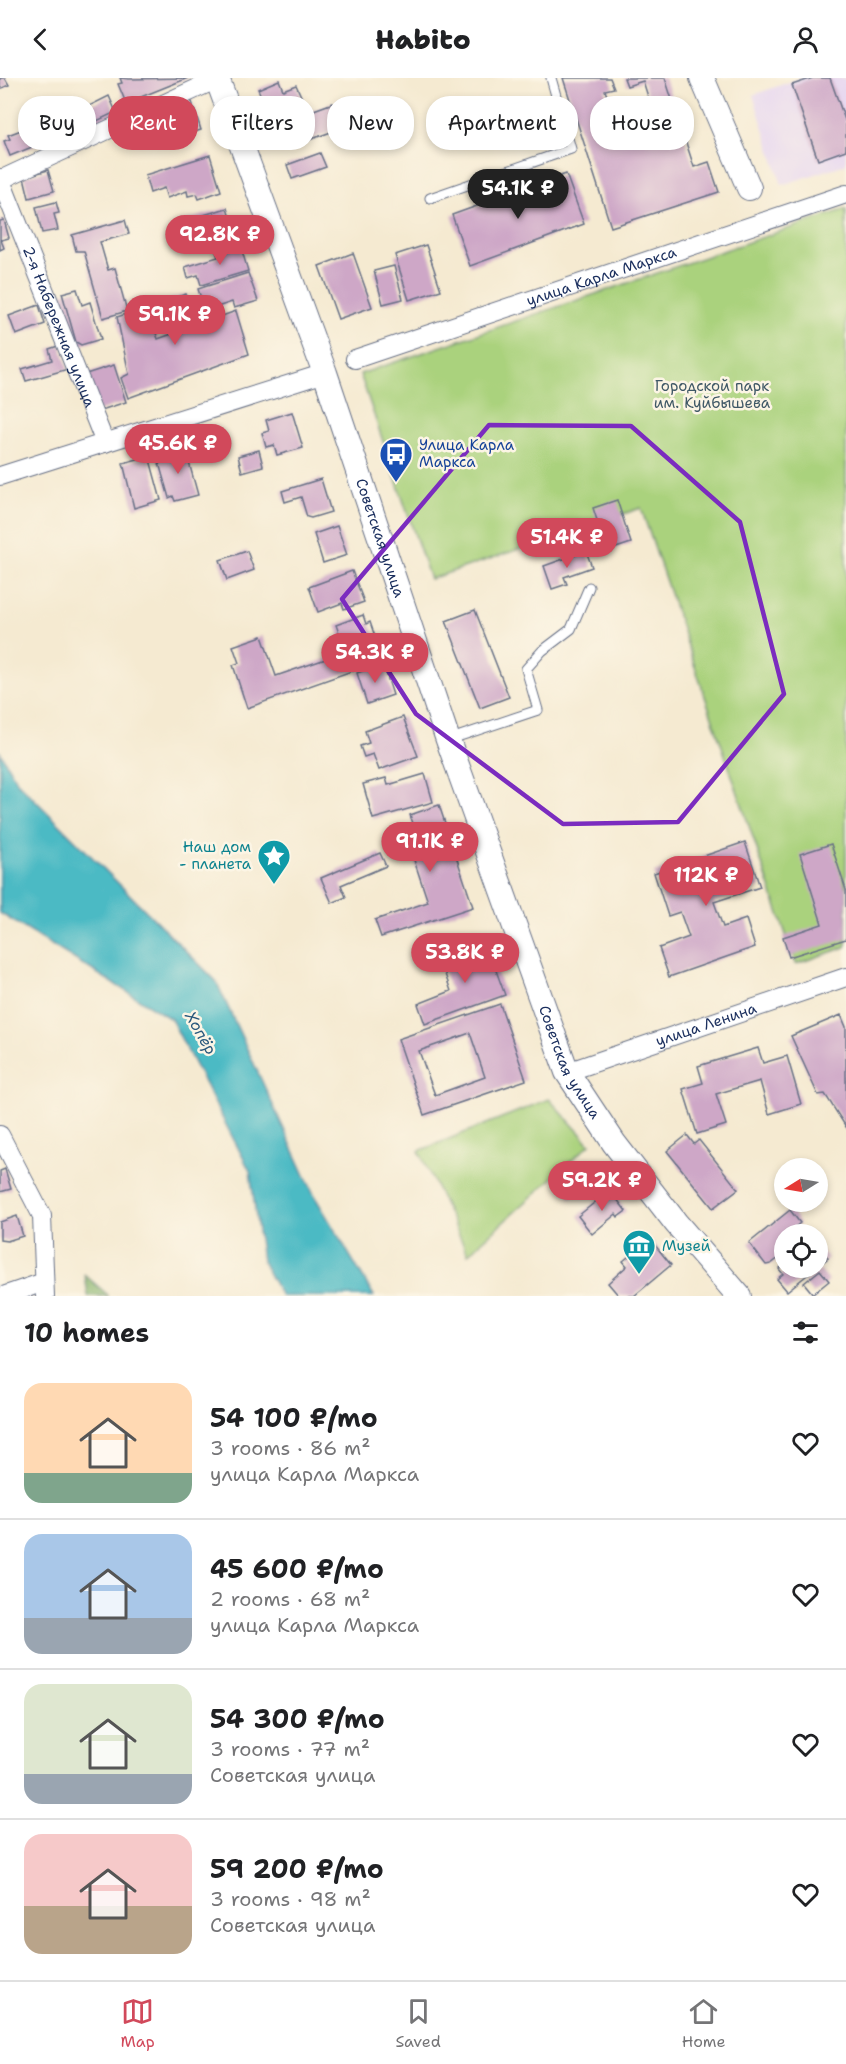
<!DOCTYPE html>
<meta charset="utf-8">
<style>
:root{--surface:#fff;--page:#f6f6f6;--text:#202124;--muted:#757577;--line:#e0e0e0;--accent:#d1495b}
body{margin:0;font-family:"Shantell Sans",sans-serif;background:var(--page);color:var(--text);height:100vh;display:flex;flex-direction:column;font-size:22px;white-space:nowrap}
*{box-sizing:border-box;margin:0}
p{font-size:20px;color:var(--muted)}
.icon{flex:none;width:33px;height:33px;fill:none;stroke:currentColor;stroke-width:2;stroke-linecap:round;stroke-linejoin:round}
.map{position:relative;height:1218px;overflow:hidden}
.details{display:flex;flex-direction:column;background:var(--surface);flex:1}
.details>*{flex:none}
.hud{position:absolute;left:18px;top:18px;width:810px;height:54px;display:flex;gap:12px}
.needle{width:39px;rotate:259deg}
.buttons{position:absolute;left:774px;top:1080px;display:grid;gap:12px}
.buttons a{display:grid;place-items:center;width:54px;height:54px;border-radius:50%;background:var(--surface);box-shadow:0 3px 9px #0003;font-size:30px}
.price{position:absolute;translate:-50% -51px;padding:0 14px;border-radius:21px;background:var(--accent);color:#fff;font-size:20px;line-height:39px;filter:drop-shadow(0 2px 3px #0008)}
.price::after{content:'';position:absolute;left:50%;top:36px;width:18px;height:14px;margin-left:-9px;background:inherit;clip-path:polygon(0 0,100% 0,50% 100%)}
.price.on{background:#222;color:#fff}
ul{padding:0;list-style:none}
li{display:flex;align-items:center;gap:18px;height:150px;padding:0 24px}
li+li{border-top:2px solid var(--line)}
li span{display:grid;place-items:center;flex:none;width:168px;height:120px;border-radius:18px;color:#555}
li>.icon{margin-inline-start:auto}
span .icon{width:72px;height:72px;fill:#fffc;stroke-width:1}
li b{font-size:26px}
h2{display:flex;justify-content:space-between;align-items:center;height:72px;padding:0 24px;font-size:26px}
.chip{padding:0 21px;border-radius:24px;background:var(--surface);box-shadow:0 3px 9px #0003;font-size:21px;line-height:54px}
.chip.on{background:var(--accent);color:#fff}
header{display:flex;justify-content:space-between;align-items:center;height:78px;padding:0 24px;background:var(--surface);font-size:27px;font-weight:800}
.tabs{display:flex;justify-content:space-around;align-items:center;height:84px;border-top:2px solid var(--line);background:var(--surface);font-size:16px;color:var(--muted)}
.tabs a{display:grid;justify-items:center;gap:3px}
.tabs .on{color:var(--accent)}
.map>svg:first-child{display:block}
.built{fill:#e4d3f2}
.green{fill:#aad27d;stroke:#62806e;stroke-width:1.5}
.forest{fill:#87b46c;stroke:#517265;stroke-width:1.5}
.water{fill:#4cbac4;stroke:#347491;stroke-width:1.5}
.building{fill:#cea7c7;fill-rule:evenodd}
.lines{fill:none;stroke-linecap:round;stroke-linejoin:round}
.lane-casing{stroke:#677086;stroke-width:11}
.street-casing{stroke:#677086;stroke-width:20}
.secondary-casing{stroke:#677086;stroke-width:26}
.lane{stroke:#fff;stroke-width:9}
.street{stroke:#fff;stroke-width:18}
.secondary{stroke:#fff;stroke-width:24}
.marked{fill:none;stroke:#7b2cbf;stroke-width:4.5;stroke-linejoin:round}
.labels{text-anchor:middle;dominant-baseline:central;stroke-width:5;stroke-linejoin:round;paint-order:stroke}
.street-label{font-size:15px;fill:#1b2f5e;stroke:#fcf5e5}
.park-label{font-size:15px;fill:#3f5866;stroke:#fcf5e5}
.transit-label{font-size:15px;fill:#164399;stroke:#fcf5e5;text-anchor:start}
.culture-label{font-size:15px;fill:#0d838f;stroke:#fcf5e5;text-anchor:end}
.water-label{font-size:16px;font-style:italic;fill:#2a597d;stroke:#fcf5e5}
</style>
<header><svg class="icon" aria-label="back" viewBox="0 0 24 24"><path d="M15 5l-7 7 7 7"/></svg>Habito<svg class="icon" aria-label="person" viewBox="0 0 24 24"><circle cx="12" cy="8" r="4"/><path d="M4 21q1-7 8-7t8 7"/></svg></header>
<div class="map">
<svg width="846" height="1218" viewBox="0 0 846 1218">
<rect width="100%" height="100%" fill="#fcf5e5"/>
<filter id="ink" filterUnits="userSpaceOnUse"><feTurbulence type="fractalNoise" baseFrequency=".0167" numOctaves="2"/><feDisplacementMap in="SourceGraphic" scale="12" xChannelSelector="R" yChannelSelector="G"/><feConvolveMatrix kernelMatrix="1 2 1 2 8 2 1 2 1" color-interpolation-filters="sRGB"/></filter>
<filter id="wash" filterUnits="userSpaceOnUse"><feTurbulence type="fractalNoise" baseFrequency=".008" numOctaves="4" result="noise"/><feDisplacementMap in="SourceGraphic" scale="24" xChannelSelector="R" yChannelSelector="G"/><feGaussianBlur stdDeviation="1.35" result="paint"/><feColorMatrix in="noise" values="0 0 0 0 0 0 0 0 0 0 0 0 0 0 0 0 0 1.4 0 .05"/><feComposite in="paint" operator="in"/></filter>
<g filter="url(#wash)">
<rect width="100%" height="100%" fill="#f5ead1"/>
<path class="built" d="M801 0H846V86L782 107 753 17Z"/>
<g class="green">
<path d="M846 131V869L796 886 641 430 430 501 360 296Z"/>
<path d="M549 1021 590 1066 468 1176 419 1073Z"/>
</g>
<path class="forest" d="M85 1197 108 1217V1218H88Z"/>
<path class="water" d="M0 674 17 704 216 903 315 1119 374 1218H281L262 1183 250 1093 171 941 0 835Z"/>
<g id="blocks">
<g class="building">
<path d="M0 0H5L9 7 0 11Z"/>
<path d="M120 0 129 1 188 0 126 25 118 6 122 5Z"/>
<path d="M563 0H610L614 10 605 12 621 62 658 50 643 3 627 8 624 0H665L694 89 709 84 719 114 611 149Z"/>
<path d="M813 0H830L846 45V72L818 82 792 7Z"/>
<path d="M279 2 283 12 296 7 306 29 272 43 258 11Z"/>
<path d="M109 18 116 34 86 48 79 33Z"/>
<path d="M191 21 201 52 185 57 182 47 166 52 159 32Z"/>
<path d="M333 25 342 50 287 70 278 45Z"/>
<path d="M42 44 49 62 10 78 4 63 10 61 8 57Z"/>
<path d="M320 75 326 89 292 101 287 87Z"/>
<path d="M210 77 221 113 199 121 197 116 188 118 187 113 167 120 164 110 150 115 145 97Z"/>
<path d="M48 92 54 113 29 120 24 99Z"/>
<path d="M566 96 584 146 470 188 452 137Z"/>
<path d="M56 124 59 135 54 136 58 152 42 155 36 129Z"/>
<path d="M227 130 235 157 210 164 208 159 184 166 177 145Z"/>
<path d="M4 142 9 160 1 162 4 170 0 172V143Z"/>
<path d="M125 142 129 156 100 164 108 192 115 190 127 233 103 240 84 173H76L72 157Z"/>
<path d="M240 166 248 193 201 207 198 197 188 200 185 189 218 179 216 173Z"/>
<path d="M426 167 441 212 409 222 395 177Z"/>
<path d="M353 175 372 229 338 241 319 188Z"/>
<path d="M394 188 403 221 383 226 374 193Z"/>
<path d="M248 195 258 223 234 230 232 224 205 233 198 211Z"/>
<path d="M77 211 82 227 90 224 101 261 81 267 76 264 62 215Z"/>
<path d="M186 216 190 235 153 246 158 261 236 233 249 276 128 320 121 300 129 296 117 239Z"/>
<path d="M39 227 45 246 16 257 9 238Z"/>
<path d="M61 267 68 291 26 303 22 291 52 282 49 271Z"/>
<path d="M114 287 126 324 98 333 86 296Z"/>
<path d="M292 334 303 370 277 377 274 367 266 369 262 355 269 353 266 342Z"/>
<path d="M185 370 198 417 175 423 173 418 169 420 157 378Z"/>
<path d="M259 372 263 388 242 394 238 378Z"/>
<path d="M149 378 161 422 134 430 123 385Z"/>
<path d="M321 401 331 434 311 440 307 439 301 419 285 424 282 413Z"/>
<path d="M617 422 631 465 607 473 593 430Z"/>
<path d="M337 448 347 477 323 485 314 456Z"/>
<path d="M247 473 254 492 227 502 220 482Z"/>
<path d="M586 473 592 489 564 499 567 506 552 511 544 488Z"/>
<path d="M352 493 364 524 344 531 342 525 318 534 309 509Z"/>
<path d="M475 532 509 619 480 630 446 543Z"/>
<path d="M363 537 366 546 370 544 383 582 247 630 233 587 239 585 233 568 262 558 276 598 346 574 336 547Z"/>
<path d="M383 586 393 617 367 626 357 595Z"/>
<path d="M403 639 418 678 379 692 373 676 364 679 360 668 369 665 365 653Z"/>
<path d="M425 696 433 724 373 741 363 706 386 700 388 707Z"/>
<path d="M439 727 473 829 381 859 375 842 428 824 410 770H399L394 754 414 748 410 737Z"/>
<path d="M745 764 760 809 714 824 723 849 746 841 755 869 669 899 659 870 689 859 680 834 668 838 654 795Z"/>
<path d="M831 766 846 812V861L789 879 783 859 822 846 800 776Z"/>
<path d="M380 775 386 788 341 807 346 819 332 825 321 800Z"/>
<path d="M486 865 505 917 425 946 418 926 451 913 440 882Z"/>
<path d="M500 926 526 1002 424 1037 398 961ZM470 955 485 999 435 1017 419 973Z"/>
<path d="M841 937 846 949V1049L825 1016 818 1017 791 958Z"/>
<path d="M758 970 763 985 787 978 801 1026 769 1036 760 1003 716 1016 726 1047 697 1056 683 1011 703 1005 698 988Z"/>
<path d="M687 1057 694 1066 699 1062 738 1111 713 1130 667 1073Z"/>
<path d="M5 1091 11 1111 0 1114V1093Z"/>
<path d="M583 1093 591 1104 571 1120 563 1109Z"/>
<path d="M610 1112 626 1133 618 1139 616 1136 592 1156 578 1138Z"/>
<path d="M790 1132 800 1145 781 1161 784 1166V1176L771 1186 766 1187 749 1165Z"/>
<path d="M17 1138 23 1158 7 1163 0 1162V1144Z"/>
<path d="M638 1160 643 1167 650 1161 671 1187 634 1218H619L608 1205 627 1188 623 1183 633 1175 627 1169Z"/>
<path d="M818 1167 828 1180 818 1188Z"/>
<path d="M784 1186V1190H816L787 1213 777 1201 783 1196 779 1191Z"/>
<path d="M820 1192 829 1203 813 1216 804 1205Z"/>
</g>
</g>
</g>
<g filter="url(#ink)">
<use href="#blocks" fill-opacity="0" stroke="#677086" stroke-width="1.5"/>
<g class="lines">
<defs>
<g id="lane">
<path d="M430 120 571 71 551 0"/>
<path d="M448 662 538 632 526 591 542 573 571 551 589 509"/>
</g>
<g id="street">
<path id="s1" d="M0 100 105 365"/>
<path d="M0 102 217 1"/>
<path id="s2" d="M355 281 846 116"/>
<path d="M0 398 325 295"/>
<path id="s3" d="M567 994 846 899"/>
<path d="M0 1057 42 1138 45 1218"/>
<path d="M3 1218 44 1204"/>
</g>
<g id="secondary">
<path id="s4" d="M217 0 325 295 448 662 567 994 614 1065 676 1145 739 1218"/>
<path d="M702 0 749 110"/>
</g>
</defs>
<use href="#lane" class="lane-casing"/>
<use href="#street" class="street-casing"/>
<use href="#secondary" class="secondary-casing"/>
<use href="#lane" class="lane"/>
<use href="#street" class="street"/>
<use href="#secondary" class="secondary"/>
</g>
</g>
<path class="marked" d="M489 347 631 348 740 444 784 616 678 744 563 746 416 636 342 521Z"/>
<defs>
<symbol id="bus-pin" viewBox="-11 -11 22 30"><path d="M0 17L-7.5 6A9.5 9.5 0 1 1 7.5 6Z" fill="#1a4fb4" stroke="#fcf5e5"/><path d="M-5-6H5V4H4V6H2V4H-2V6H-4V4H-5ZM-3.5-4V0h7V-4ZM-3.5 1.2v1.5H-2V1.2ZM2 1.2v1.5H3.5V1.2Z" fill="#fff"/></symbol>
<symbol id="sight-pin" viewBox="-11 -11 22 30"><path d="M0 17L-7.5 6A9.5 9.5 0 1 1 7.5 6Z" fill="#0f9aa8" stroke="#fcf5e5"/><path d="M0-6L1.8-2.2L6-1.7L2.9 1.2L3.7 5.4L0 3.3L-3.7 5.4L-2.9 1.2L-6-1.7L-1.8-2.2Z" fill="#fff"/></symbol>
<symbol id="museum-pin" viewBox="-11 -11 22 30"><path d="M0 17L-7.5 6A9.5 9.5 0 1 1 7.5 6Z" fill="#0f9aa8" stroke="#fcf5e5"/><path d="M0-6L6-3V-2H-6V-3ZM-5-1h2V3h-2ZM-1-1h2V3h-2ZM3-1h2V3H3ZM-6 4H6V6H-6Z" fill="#fff"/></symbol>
</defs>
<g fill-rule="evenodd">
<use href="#bus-pin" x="377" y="357" width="38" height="52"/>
<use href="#sight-pin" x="255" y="759" width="38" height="52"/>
<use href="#museum-pin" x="620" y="1149" width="38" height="52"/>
</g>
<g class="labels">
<g class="street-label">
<text stroke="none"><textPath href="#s2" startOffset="260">улица Карла Маркса</textPath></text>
<text stroke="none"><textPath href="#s1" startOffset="160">2-я Набережная улица</textPath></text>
<text stroke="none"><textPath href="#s4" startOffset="488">Советская улица</textPath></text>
<text stroke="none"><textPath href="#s3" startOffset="147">улица Ленина</textPath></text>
<text stroke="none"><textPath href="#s4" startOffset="1046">Советская улица</textPath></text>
</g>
<g class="park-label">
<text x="712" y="308">Городской парк<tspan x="712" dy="17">им. Куйбышева</tspan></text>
</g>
<g class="transit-label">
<text x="419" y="367">Улица Карла<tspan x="419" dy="17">Маркса</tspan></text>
</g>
<g class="culture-label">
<text x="251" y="769">Наш дом<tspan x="251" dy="17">- планета</tspan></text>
<text x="662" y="1168" text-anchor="start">Музей</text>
</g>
<g class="water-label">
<text transform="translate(201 955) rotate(60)">Хопёр</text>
</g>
</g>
</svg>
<div class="buttons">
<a><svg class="needle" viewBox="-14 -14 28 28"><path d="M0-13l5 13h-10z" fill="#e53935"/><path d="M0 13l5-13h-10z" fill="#757577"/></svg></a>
<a><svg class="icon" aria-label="locate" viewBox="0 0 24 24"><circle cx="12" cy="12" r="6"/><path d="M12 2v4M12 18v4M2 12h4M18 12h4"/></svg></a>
</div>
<b class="price on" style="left:518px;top:142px">54.1K ₽</b>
<b class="price" style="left:220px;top:188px">92.8K ₽</b>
<b class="price" style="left:175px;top:268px">59.1K ₽</b>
<b class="price" style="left:178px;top:397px">45.6K ₽</b>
<b class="price" style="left:567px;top:491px">51.4K ₽</b>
<b class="price" style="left:375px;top:606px">54.3K ₽</b>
<b class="price" style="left:430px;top:795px">91.1K ₽</b>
<b class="price" style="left:706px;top:829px">112K ₽</b>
<b class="price" style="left:465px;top:906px">53.8K ₽</b>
<b class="price" style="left:602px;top:1134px">59.2K ₽</b>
<div class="hud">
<a class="chip">Buy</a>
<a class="chip on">Rent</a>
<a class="chip">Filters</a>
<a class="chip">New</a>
<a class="chip">Apartment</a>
<a class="chip">House</a>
</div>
</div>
<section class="details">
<h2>10 homes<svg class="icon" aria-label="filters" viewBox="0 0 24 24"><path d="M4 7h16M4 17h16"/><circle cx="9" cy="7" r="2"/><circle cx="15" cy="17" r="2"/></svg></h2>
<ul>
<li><span style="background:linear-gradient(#ffd9b3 75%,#7fa58c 0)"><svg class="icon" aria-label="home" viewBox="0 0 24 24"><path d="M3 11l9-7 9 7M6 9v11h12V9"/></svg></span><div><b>54 100 ₽/mo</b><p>3 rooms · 86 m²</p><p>улица Карла Маркса</p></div><svg class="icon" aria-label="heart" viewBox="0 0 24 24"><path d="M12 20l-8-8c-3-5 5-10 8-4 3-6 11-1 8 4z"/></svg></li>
<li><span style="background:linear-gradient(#a9c7e8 70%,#9aa5b1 0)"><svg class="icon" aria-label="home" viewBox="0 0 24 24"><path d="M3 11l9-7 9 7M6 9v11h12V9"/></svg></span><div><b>45 600 ₽/mo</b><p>2 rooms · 68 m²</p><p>улица Карла Маркса</p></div><svg class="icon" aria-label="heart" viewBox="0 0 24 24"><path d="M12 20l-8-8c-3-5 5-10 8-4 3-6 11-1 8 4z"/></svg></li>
<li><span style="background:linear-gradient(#dfe7d0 75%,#9aa5b1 0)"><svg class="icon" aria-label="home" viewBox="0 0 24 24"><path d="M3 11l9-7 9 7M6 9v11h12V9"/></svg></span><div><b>54 300 ₽/mo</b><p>3 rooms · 77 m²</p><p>Советская улица</p></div><svg class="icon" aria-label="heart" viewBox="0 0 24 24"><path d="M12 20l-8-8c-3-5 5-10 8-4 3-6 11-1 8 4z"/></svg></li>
<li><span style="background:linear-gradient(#f6c9c9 60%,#b9a48a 0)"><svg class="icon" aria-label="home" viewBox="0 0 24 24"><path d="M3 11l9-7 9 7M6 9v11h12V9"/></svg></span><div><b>59 200 ₽/mo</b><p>3 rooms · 98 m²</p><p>Советская улица</p></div><svg class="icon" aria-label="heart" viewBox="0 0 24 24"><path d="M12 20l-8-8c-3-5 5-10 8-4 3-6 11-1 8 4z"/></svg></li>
</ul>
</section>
<nav class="tabs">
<a class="on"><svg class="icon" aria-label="map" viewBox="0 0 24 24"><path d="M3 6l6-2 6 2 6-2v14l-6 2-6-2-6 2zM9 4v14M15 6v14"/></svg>Map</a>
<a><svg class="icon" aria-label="saved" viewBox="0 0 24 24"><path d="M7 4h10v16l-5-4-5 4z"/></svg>Saved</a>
<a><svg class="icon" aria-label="home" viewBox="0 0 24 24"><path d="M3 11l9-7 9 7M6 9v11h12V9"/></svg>Home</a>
</nav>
